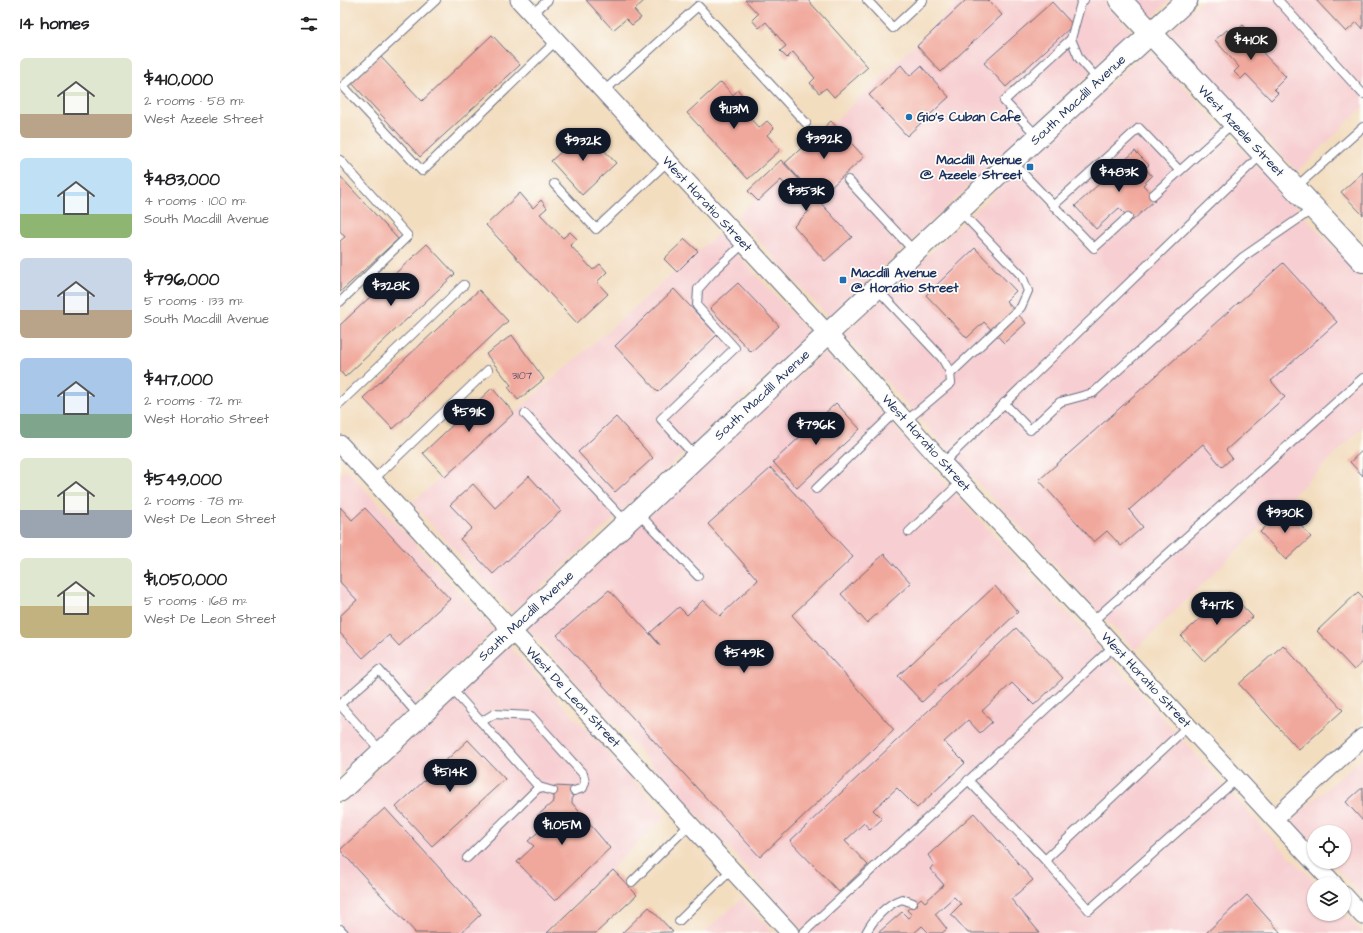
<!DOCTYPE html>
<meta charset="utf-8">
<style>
:root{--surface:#fff;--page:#f6f6f6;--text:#202124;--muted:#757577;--accent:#111827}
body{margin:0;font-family:"Architects Daughter",sans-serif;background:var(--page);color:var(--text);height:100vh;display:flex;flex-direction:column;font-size:15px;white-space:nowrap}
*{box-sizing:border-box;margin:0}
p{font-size:13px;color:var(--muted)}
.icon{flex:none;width:22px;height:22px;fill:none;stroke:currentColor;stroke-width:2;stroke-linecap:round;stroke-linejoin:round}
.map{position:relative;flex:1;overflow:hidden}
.sheet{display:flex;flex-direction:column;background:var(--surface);width:340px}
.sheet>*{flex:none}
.controls{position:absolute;left:967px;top:825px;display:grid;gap:8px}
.controls a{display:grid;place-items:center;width:44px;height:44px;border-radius:50%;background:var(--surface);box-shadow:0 1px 3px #0004;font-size:20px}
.price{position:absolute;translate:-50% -34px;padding:0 9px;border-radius:14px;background:var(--accent);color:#fff;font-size:13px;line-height:26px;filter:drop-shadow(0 1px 2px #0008)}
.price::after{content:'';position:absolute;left:50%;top:24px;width:12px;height:9px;margin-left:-6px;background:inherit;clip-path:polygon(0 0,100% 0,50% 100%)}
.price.selected{background:#222;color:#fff}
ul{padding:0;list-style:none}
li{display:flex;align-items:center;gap:12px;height:100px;padding:0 20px}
li span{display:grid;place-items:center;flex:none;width:112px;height:80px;border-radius:6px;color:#555}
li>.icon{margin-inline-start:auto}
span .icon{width:48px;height:48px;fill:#fffc;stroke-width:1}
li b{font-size:17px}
h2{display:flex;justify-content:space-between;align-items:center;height:48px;padding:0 20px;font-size:17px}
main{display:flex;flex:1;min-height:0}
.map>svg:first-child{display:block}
.built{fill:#f7cfd2}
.building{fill:#f1a89c}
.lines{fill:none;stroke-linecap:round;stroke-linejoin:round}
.service-casing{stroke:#676c80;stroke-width:10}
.minor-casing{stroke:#676c80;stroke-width:19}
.tertiary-casing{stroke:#676c80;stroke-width:23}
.secondary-casing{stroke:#676c80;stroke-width:24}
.service{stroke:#fff;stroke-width:8}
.minor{stroke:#fff;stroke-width:17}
.tertiary{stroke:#fff;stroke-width:21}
.secondary{stroke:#fff;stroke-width:22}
.poi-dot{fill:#1f6fb2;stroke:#fdfcf7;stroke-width:1.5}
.labels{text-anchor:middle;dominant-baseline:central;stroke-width:3.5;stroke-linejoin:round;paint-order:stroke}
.number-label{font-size:11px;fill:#504d6e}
.street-label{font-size:13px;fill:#1b2f5e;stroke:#fdfcf7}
.poi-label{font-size:13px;font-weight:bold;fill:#1b2f5e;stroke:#fdfcf7;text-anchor:start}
</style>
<main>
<section class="sheet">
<h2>14 homes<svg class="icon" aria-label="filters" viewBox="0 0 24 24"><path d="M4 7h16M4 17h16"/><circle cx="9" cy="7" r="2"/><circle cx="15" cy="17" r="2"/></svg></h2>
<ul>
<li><span style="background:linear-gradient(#dfe7d0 70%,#b9a48a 0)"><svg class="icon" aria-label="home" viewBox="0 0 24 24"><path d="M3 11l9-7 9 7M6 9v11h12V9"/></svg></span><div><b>$410,000</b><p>2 rooms · 58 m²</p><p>West Azeele Street</p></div></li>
<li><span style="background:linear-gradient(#bfe0f5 70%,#8fb573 0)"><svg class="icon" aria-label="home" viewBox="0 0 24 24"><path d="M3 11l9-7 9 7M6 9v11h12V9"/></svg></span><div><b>$483,000</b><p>4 rooms · 100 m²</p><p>South Macdill Avenue</p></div></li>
<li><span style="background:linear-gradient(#c9d6e8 65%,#b9a48a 0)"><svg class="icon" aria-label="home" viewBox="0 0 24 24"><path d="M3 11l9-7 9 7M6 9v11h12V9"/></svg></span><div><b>$796,000</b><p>5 rooms · 133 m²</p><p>South Macdill Avenue</p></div></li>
<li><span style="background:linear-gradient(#a9c7e8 70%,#7fa58c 0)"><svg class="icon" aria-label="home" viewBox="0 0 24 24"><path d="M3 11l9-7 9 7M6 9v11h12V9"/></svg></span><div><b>$417,000</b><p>2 rooms · 72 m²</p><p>West Horatio Street</p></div></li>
<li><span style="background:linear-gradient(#dfe7d0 65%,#9aa5b1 0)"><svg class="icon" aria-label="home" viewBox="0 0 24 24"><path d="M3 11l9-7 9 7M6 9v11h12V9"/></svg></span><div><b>$549,000</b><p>2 rooms · 78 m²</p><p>West De Leon Street</p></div></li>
<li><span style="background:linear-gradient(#dfe7d0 60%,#c2b280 0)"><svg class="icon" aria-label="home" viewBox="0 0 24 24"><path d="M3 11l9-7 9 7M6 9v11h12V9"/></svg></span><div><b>$1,050,000</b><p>5 rooms · 168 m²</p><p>West De Leon Street</p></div></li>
</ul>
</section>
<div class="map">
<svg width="1023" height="933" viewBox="0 0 1023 933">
<rect width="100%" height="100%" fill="#fdfcf7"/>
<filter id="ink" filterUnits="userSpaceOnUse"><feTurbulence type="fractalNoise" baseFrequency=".025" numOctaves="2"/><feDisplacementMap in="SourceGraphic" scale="8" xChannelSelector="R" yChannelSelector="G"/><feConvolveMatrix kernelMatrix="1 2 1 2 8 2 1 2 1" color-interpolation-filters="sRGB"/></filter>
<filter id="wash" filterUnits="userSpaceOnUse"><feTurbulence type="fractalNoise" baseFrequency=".012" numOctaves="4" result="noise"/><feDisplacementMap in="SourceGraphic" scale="16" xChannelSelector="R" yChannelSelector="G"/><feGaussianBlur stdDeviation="0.9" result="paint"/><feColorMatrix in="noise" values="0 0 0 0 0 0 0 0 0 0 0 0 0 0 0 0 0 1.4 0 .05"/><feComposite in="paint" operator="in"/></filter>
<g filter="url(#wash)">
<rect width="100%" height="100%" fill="#f3ddbf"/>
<g class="built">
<path d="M620 0H763L793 33 489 317 397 217Z"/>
<path d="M796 0H830L812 17Z"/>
<path d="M863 0H1023V107L957 172 827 33Z"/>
<path d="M808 49 1023 279V427L795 650 612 455 504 334Z"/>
<path d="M378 234 471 334 173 613 72 503Z"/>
<path d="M486 350 594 471 743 630 931 837 977 884H974V914L1004 913 1022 933H466L188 629Z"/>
<path d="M6 469 154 630 0 775V476Z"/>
<path d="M169 646 326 816 205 933H0V806Z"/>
<path d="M1023 757V897L990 862H1004V832H974V844L951 820Z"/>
<path d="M402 899 433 933H363Z"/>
</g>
<g id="blocks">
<g class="building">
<path d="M246 0H305L294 10 301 18 292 25 286 19 273 30Z"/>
<path d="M405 0H468L528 67 494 97 486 88 479 93 470 83 475 78 453 52 447 58 440 51 446 46 426 22 419 28 412 20 418 14Z"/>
<path d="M626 0H648L662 15 601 72 577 46Z"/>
<path d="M976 0H1023V29L1017 22 1006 32Z"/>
<path d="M712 2 733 25 666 87 644 63Z"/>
<path d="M903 25 906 29 903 32 946 77 934 89 938 93 931 100 906 74 901 79 894 72 899 67 875 40 887 30 891 35Z"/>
<path d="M152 35 180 65 80 157 11 82 40 56 82 101Z"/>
<path d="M561 65 570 76 581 66 609 97 567 136 529 95Z"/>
<path d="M381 82 393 95 398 90 405 99 398 105 419 128 427 121 434 128 427 135 440 150 408 179 347 113Z"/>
<path d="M491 121 524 157 478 199 445 163Z"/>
<path d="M245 130 276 163 242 195 211 161Z"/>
<path d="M795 151 809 165 805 168 812 176 803 185 816 199 792 221 779 208 756 229 735 206Z"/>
<path d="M441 160 512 237 485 261 454 226 469 211 441 180 418 201 408 191Z"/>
<path d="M1023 172V215L1001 192Z"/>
<path d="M0 176 58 239 0 292V241L5 237 0 231Z"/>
<path d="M180 193 193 208 201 200 207 208 200 214 223 238 230 232 237 239 230 245 253 270 260 264 267 272 257 282 268 294 237 323 146 225Z"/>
<path d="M345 239 358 251 337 272 324 259Z"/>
<path d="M87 244 115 274 5 377 0 371V325Z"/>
<path d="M635 248 676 291 666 301 686 323 664 343 644 322 627 338 586 295Z"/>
<path d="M943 263 997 322 931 381 945 397 886 450 892 458 882 467 863 444 789 510 803 527 781 546 767 531 754 542 699 480Z"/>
<path d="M398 283 439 326 411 352 370 308Z"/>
<path d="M334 289 377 335 318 392 275 346Z"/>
<path d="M139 290 168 321 53 429 23 398Z"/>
<path d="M172 335 204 379 178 400 168 387 171 385 146 354Z"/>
<path d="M152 388 174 413 105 477 83 453Z"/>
<path d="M496 403 520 429 457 488 433 462Z"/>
<path d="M276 417 313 458 275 492 238 452Z"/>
<path d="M1023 450V476L1010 462Z"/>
<path d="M431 468 513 557 452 615 554 730 420 857 217 635 269 590 320 645 310 633 339 607 347 615 363 600 380 616 418 580 368 524Z"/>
<path d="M189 476 221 511 153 574 120 539 132 528 110 505 133 484 155 508Z"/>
<path d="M0 507 12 520 25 508 110 599 59 646 49 635 23 658 0 633V616L17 600 0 582Z"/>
<path d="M945 508 971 537 946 560 920 532Z"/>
<path d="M544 554 571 583 527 623 501 594Z"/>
<path d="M655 586 678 612 582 702 558 676Z"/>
<path d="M889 592 913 617 864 661 841 636Z"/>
<path d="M1018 592 1023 597V662L1014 670 977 631Z"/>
<path d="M676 628 723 678 694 705 672 683 642 711 652 722 640 733 628 720 604 742 625 763 577 808 557 788 533 810 542 819 530 830 524 823 505 841 528 865 499 892 450 841Z"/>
<path d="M943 645 1003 710 959 750 899 684Z"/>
<path d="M128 740 165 779 92 846 56 807Z"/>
<path d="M214 786 233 787 232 803 270 848 215 901 177 862 194 846 188 841 206 825 197 816 214 801Z"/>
<path d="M1023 787V821L1006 802Z"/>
<path d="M45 808 141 914 121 933H74L75 932 0 850Z"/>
<path d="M634 813 693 880 671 899 700 933H628L611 914 621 904 614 897 595 914 607 929 602 933H589L582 926 574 933H538L562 912 568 918 572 915 567 910 581 898 585 902 604 885 590 869 594 864 588 855Z"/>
<path d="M273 870 297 895 256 933H207Z"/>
<path d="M907 895 941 933H866Z"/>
<path d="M309 907 333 932 282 933Z"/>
</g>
</g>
</g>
<g filter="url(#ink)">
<use href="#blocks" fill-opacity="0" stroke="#676c80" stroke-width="1"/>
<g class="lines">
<defs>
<g id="service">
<path d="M96 0 3 86 82 171 217 40"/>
<path d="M527 0 553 28 583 0"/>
<path d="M744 0 741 3 731 39 739 58 759 81"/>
<path d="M938 0 1023 94"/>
<path d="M192 14 208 0"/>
<path d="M264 91 358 6 466 123"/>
<path d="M698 137 664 101 731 39"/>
<path d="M0 160 68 236 0 302"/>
<path d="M672 162 754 248 788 217"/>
<path d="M508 180 574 251"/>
<path d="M214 184 256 229 328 161"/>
<path d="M955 188 1023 127"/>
<path d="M813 195 893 123"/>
<path d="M713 206 799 128 839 170"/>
<path d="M537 289 602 358 610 372 611 383 566 421"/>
<path d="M610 374 681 307 688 291 682 276 620 211"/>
<path d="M0 403 124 285"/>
<path d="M664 403 690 430 720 402 753 393 903 257 973 209"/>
<path d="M185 414 286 522"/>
<path d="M355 456 321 419 395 348 357 306 358 289 373 272 404 243"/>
<path d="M603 463 922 154"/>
<path d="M33 480 148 370"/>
<path d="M476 489 556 411"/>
<path d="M297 512 358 576"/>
<path d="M569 532 621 482"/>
<path d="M752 622 1023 378"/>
<path d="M111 688 199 787 213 791"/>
<path d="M0 704 39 670 79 716"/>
<path d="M0 705 41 751"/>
<path d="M141 722 154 714 191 716 243 774 245 782 243 788 234 791"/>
<path d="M848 726 705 860 749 910 897 779"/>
<path d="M628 780 705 860"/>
<path d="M127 858 199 787"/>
<path d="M292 882 350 824"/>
<path d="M339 921 391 870"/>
<path d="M0 929 4 933"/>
<path d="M463 933 774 646"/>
<path d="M526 933C533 919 547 904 562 899L573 903"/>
</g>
<g id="minor">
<path d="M179 0 499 346 603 463 752 622 994 884"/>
<path d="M0 444 450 933"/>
<path d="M934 819 1023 737"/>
<path d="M1004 895 1023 916"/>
</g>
<path id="tertiary" d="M0 791 671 162 847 0"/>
<path id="secondary" d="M780 0 1023 261"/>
</defs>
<use href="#service" class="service-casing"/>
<use href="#minor" class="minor-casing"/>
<use href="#tertiary" class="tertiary-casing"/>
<use href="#secondary" class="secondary-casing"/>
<use href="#service" class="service"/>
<use href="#minor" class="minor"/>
<use href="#tertiary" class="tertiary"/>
<use href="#secondary" class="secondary"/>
</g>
</g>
<g class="poi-dot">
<circle cx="569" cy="117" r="4"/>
<rect x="686" y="163" width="8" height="8" rx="2"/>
<rect x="499" y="276" width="8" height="8" rx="2"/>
</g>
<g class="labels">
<g class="number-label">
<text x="182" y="375">3107</text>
</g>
<g class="street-label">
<text transform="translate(738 100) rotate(-43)">South Macdill Avenue</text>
<text transform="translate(901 131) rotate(47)">West Azeele Street</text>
<text transform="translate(367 204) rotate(47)">West Horatio Street</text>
<text transform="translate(422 395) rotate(-43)">South Macdill Avenue</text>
<text transform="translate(586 443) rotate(48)">West Horatio Street</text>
<text transform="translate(186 616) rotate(-43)">South Macdill Avenue</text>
<text transform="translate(806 680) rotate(47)">West Horatio Street</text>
<text transform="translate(233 697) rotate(47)">West De Leon Street</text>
</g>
<g class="poi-label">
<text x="577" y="117">Gio's Cuban Cafe</text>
<text x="682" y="160" text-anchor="end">Macdill Avenue<tspan x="682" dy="15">@ Azeele Street</tspan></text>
<text x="511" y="273">Macdill Avenue<tspan x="511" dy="15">@ Horatio Street</tspan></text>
</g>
</g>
</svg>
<div class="controls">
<a><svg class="icon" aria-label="locate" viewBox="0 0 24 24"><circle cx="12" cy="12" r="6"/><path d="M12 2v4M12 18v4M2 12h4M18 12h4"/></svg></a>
<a><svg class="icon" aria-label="layers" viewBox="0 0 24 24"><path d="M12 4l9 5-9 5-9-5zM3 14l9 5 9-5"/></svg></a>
</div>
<b class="price selected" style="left:911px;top:61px">$410K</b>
<b class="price" style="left:394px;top:130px">$1.13M</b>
<b class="price" style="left:484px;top:160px">$392K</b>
<b class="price" style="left:243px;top:162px">$932K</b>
<b class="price" style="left:779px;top:193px">$483K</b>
<b class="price" style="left:466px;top:212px">$353K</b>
<b class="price" style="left:51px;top:307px">$328K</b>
<b class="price" style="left:129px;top:433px">$591K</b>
<b class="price" style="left:476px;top:446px">$796K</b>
<b class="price" style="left:945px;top:534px">$930K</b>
<b class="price" style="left:877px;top:626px">$417K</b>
<b class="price" style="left:404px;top:674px">$549K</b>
<b class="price" style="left:110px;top:793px">$514K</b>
<b class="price" style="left:222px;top:846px">$1.05M</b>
</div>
</main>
